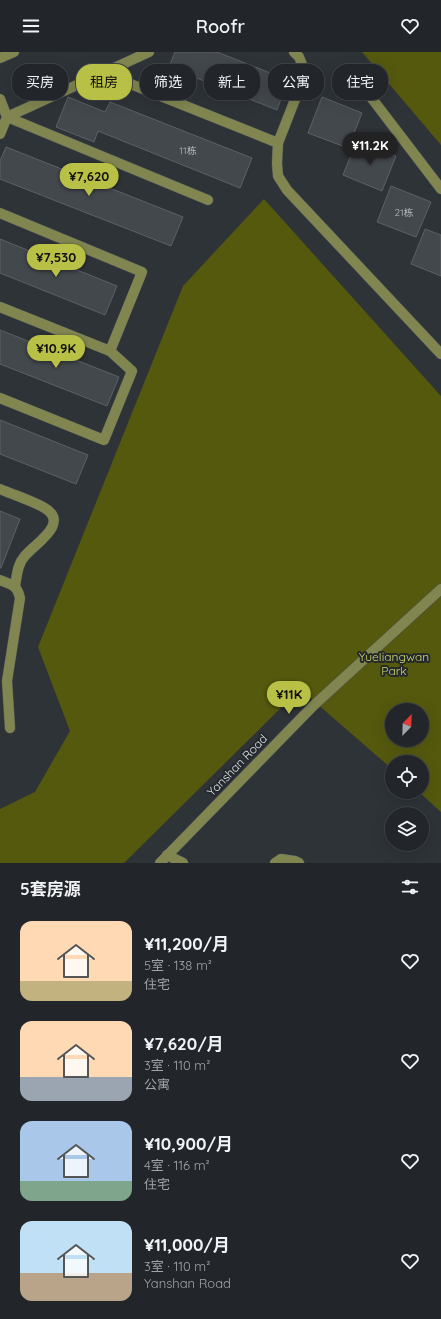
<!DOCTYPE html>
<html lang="zh">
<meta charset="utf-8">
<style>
:root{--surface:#22262a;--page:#2a2e32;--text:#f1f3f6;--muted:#a2a5a8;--line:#3f4347;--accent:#b9c046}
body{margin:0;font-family:Quicksand,"Noto Sans SC",sans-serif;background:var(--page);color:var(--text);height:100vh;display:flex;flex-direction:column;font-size:15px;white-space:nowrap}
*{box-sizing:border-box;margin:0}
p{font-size:13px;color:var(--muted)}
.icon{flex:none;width:22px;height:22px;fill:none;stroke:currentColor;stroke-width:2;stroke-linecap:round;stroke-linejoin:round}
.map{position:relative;height:811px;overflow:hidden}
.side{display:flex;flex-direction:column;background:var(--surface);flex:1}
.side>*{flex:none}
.top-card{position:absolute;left:12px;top:12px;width:417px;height:36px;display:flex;gap:8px}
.needle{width:26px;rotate:23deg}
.controls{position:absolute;left:385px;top:651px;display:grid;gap:8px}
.controls a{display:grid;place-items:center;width:44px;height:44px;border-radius:50%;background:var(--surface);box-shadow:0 4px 16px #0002,0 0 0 1px var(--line);font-size:20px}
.price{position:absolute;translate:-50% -34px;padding:0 9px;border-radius:14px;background:var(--accent);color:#111;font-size:13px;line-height:26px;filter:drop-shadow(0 1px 2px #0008)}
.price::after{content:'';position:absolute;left:50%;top:24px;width:12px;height:9px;margin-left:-6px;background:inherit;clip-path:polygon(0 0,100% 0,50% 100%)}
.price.on{background:#222;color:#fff}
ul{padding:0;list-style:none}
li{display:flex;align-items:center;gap:12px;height:100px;padding:0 20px}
li span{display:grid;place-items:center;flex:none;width:112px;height:80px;border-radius:12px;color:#555}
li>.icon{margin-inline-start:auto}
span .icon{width:48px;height:48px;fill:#fffc;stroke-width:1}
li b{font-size:17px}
h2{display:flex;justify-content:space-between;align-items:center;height:48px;padding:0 20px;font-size:17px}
.tag{padding:0 14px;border-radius:16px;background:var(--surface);box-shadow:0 4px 16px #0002,0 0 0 1px var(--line);font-size:14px;line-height:36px}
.tag.on{background:var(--accent);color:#111}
header{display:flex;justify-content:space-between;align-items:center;height:52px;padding:0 20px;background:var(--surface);font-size:18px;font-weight:600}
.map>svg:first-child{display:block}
.green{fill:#55590e;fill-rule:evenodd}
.building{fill:#43484d;stroke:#5c6167}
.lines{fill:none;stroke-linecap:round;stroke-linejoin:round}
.minor-casing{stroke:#4a4f54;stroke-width:11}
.minor{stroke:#818651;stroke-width:10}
.labels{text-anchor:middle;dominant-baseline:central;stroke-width:4;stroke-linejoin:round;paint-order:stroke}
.number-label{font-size:10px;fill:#b7bbbe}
.park-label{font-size:12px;fill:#d0d86a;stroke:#24292d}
.street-label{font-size:12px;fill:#dee1e4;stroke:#24292d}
</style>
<header><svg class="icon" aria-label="menu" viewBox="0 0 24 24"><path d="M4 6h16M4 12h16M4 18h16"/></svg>Roofr<svg class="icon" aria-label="heart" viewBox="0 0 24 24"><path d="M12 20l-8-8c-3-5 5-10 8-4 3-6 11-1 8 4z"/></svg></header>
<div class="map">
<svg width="441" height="811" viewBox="0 0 441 811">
<rect width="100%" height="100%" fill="#2e3338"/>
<g class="green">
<path d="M362 0H441V93Z"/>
<path d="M264 147 441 344V760L419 740H422V710H392V717L300 637 124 811H0V757L35 740 70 679 38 595 183 234ZM392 658H422V688H392Z"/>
</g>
<g class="building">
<path d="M175 0H217L288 28 277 58 169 15Z"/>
<path d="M68 45 105 60 110 50 252 106 240 136 98 79 94 90 56 75Z"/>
<path d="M322 45 362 61 348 96 308 81Z"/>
<path d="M357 88 396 104 382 139 343 123Z"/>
<path d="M6 95 183 165 171 194 0 127V109Z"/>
<path d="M391 134 431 150 416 185 377 170Z"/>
<path d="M425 177 441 183V224L411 212Z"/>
<path d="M0 187 117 234 105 263 0 221Z"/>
<path d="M0 278 119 325 107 354 0 312Z"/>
<path d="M0 368 88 403 76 432 0 402Z"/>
<path d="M0 459 20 467 1 516H0Z"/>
</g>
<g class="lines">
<defs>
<g id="minor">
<path d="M294 0 299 5 303 15V27L278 91 277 111 278 124 287 138 441 302"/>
<path d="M0 6 14 0"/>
<path d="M103 21 278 91"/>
<path d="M354 23 441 137"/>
<path d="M0 47 7 65 0 82"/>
<path d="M7 65 208 148"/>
<path d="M7 65 149 0"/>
<path d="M0 161 142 220 110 299"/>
<path d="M0 255 110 299 132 319 104 388 0 346"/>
<path d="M0 437C14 443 30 448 43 455 72 471 34 492 24 505 17 513 17 524 15 534"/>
<path d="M0 528C12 533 17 533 20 546L7 629 10 676"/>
<path d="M167 803 183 811"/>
<path d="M160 811 313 654 441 537"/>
<path d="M275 811 281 807 295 809 299 811"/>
</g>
</defs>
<use href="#minor" class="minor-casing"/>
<use href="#minor" class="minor"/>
</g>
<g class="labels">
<g class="number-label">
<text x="188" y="98">11栋</text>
<text x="404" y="160">21栋</text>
</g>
<g class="park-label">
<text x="394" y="604">Yueliangwan<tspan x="394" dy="14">Park</tspan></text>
</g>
<g class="street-label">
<text transform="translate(237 713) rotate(-46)">Yanshan Road</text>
</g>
</g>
</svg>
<div class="controls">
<a><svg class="needle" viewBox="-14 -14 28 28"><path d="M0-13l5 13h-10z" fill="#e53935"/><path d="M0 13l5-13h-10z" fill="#a2a5a8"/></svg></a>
<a><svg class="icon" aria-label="locate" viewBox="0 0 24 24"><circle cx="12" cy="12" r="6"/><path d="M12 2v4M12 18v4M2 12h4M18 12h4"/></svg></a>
<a><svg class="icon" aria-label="layers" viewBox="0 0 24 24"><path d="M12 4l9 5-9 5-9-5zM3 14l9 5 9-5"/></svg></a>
</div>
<b class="price on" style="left:370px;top:114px">¥11.2K</b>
<b class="price" style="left:89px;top:145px">¥7,620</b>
<b class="price" style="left:56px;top:226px">¥7,530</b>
<b class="price" style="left:56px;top:317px">¥10.9K</b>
<b class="price" style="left:289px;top:663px">¥11K</b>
<div class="top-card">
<a class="tag">买房</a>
<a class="tag on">租房</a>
<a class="tag">筛选</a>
<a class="tag">新上</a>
<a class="tag">公寓</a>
<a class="tag">住宅</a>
</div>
</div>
<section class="side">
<h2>5套房源<svg class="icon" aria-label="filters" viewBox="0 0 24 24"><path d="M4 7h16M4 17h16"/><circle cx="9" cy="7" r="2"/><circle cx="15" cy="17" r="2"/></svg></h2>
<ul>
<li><span style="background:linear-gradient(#ffd9b3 75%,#c2b280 0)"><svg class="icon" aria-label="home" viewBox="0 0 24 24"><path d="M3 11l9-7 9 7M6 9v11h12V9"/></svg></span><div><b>¥11,200/月</b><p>5室 · 138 m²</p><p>住宅</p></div><svg class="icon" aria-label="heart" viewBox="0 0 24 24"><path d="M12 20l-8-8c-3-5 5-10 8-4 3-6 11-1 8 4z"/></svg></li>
<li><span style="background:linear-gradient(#ffd9b3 70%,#9aa5b1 0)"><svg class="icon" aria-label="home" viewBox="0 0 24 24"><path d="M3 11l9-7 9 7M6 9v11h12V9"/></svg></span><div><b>¥7,620/月</b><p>3室 · 110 m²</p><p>公寓</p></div><svg class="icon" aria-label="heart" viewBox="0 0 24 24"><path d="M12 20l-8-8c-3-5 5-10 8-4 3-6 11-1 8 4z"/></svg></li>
<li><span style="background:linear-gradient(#a9c7e8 75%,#7fa58c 0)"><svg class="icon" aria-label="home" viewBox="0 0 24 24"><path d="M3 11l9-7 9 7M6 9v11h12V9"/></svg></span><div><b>¥10,900/月</b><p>4室 · 116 m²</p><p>住宅</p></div><svg class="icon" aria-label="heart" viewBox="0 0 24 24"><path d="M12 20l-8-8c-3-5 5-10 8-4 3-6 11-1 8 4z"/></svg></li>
<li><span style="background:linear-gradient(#bfe0f5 65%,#b9a48a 0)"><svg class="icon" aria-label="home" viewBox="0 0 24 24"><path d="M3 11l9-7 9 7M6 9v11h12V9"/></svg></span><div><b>¥11,000/月</b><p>3室 · 110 m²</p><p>Yanshan Road</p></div><svg class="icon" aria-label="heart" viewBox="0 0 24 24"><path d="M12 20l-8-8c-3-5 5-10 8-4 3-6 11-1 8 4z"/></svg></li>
</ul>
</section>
